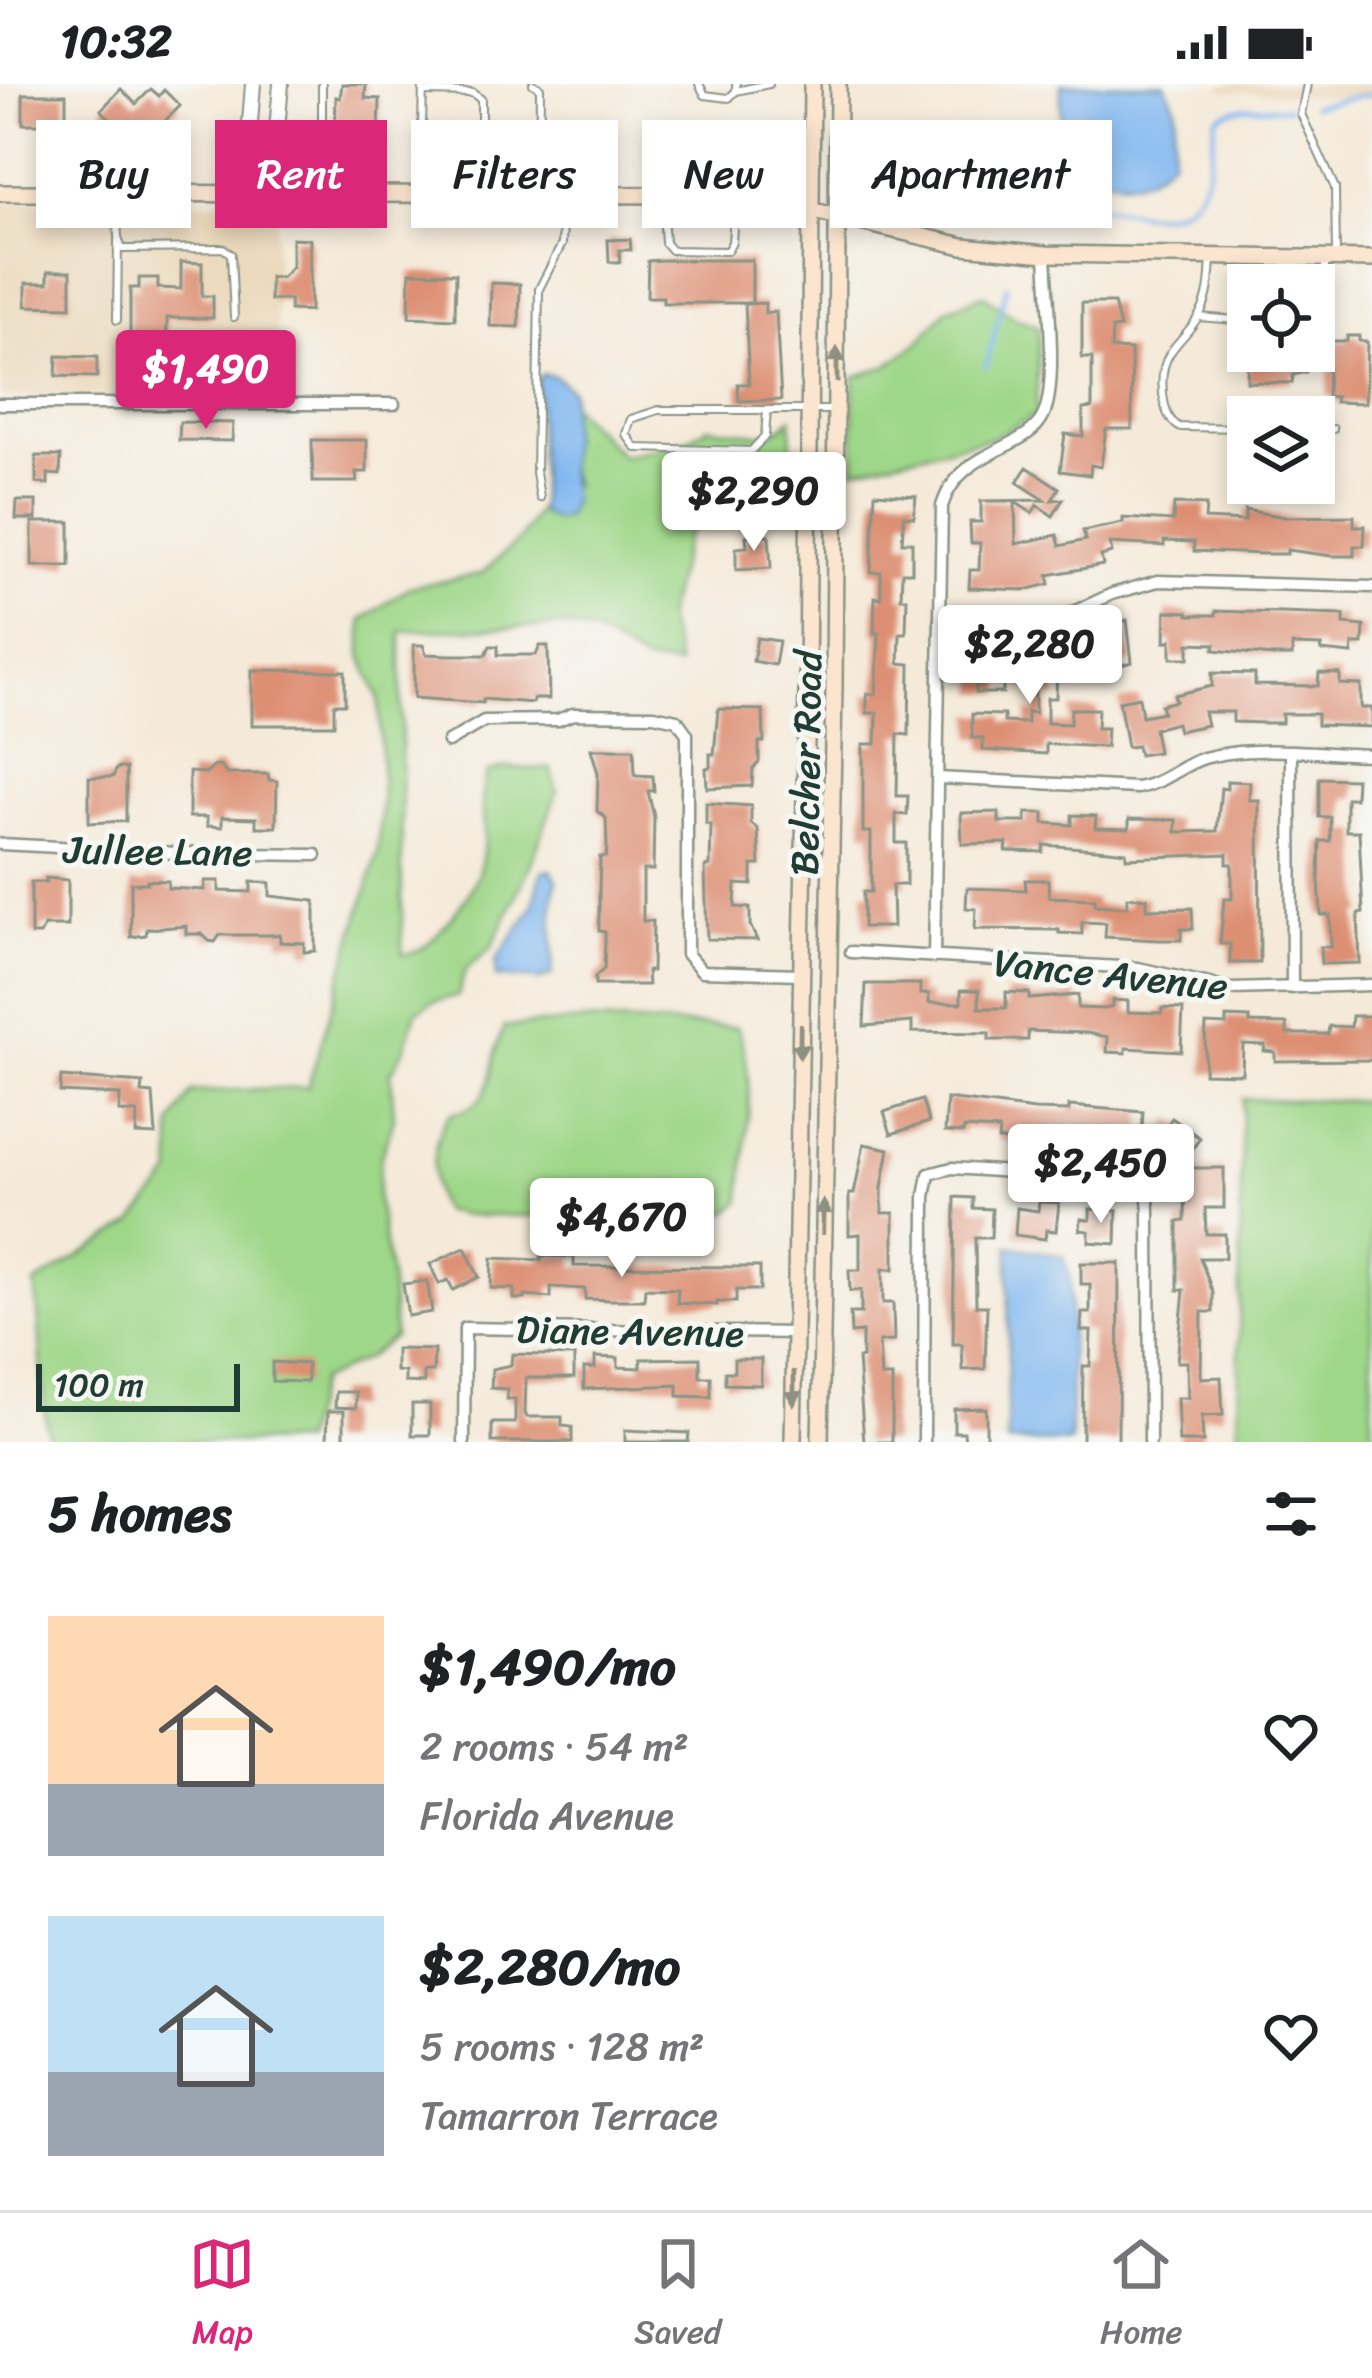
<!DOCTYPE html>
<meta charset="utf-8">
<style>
:root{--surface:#fff;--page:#f2f2f2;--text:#202124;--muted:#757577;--line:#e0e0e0;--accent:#db2777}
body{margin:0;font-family:Sriracha,sans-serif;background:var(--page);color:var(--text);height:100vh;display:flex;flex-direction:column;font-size:45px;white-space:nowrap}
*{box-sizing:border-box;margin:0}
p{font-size:39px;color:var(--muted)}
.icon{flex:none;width:66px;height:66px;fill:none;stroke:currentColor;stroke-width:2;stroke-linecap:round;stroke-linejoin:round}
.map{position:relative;height:1358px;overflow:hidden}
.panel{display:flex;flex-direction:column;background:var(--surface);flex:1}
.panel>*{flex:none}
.guide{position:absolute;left:36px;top:36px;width:1302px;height:108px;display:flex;gap:24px}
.controls{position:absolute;left:1227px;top:180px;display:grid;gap:24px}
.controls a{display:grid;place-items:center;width:108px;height:108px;border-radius:0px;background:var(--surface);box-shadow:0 6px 18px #0003;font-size:60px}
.scale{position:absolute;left:36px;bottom:30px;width:204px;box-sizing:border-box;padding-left:12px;border:6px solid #1f3d34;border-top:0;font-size:33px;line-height:42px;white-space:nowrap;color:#1f3d34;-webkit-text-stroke:9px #f6f6f2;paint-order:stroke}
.price{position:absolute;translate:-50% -102px;padding:0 27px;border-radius:12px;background:#fff;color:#222;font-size:39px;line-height:78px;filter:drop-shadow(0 3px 6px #0008)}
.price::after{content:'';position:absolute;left:50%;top:72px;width:36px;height:27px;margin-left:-18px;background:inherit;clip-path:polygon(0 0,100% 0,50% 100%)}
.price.current{background:var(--accent);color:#fff}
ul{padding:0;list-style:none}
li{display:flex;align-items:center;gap:36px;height:300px;padding:0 48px}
li span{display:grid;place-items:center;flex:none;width:336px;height:240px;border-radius:0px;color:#555}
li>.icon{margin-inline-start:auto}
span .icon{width:144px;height:144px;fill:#fffc;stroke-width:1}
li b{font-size:51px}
h2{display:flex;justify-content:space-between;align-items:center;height:144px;padding:0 48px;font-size:51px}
.chip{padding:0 42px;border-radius:0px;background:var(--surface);box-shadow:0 6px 18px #0003;font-size:42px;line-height:108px}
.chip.current{background:var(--accent);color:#fff}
.status{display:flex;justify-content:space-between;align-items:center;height:84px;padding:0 60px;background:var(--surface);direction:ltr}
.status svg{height:33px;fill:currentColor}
.tab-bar{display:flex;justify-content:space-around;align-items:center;height:168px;border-top:3px solid var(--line);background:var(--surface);font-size:33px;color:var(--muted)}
.tab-bar a{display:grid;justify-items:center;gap:6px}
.tab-bar .current{color:var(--accent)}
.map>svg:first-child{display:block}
.built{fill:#ebd8ba}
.green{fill:#9fd789;stroke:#5f8a5e;stroke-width:3}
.water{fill:#81b7f0;stroke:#507a92;stroke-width:3}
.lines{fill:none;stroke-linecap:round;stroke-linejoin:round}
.stream{stroke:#81b7f0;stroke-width:4.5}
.building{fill:#dd8f73}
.service-casing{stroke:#8a9486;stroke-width:10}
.minor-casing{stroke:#8a9486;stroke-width:15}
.tertiary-casing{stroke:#8a9486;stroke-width:18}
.secondary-casing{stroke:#8a9486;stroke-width:20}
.service{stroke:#fff;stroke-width:6}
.minor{stroke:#fff;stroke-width:10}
.tertiary{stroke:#fff;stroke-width:14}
.secondary{stroke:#fce5cf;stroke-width:15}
.oneway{fill:#8e9182}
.labels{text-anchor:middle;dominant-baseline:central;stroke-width:10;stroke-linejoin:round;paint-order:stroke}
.street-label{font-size:39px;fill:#1f3d34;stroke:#f6f6f2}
</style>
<div class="status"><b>10:32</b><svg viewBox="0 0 49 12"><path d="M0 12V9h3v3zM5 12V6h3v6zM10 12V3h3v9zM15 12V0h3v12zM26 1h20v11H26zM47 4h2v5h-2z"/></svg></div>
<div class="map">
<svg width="1372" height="1358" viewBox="0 0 1372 1358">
<rect width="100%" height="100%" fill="#f6f6f2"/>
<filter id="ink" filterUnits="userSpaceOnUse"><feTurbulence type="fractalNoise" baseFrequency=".00833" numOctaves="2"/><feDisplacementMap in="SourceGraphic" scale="24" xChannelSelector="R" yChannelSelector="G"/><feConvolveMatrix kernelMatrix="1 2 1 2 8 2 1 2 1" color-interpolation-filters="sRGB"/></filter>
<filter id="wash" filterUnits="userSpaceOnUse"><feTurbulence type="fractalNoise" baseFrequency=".004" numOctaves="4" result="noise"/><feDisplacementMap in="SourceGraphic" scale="48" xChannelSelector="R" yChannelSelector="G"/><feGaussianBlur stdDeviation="2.7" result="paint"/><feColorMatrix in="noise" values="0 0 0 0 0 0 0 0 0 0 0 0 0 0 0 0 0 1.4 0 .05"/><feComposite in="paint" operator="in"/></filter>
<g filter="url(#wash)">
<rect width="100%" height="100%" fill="#f5ead9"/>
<g class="built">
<path d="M1222 0H1372V16L1222 6Z"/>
<path d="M0 117 220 118 276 124V313L0 312Z"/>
</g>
<g class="green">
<path d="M984 211 1014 233 1039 243 1036 330 991 354 854 385V293L887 282 918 259 947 225Z"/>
<path d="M569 320 623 372 687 356 708 343 762 350 782 344 791 334 793 402 718 419 687 451 666 533 678 582 643 578 597 550 565 542 401 547 402 870C419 870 430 859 441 846 469 814 486 789 484 745 483 726 480 707 487 689L504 684 551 685 557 708 530 782 492 863 465 886 458 912 434 917 416 928 405 963 391 989 394 1035 381 1071 377 1114 390 1193 394 1252 367 1274 319 1297 302 1358H49C40 1305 42 1253 35 1200L133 1139 172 1090V1041L192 1008 308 1003 378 769 382 716 379 615 362 572V536L410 503 481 490 521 454 540 422 573 402 568 381Z"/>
<path d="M584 937 737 943C759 996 744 1062 741 1118L728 1128 708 1131 465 1132 442 1127C427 1104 432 1051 450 1030 502 1021 486 979 504 943Z"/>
<path d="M1242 1015 1372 1017V1358H1238Z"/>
</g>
<g class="water">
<path d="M1061 0H1165L1176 23 1172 74C1132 114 1119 93 1072 86L1060 64Z"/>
<path d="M542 290 556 293 571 306 568 381 572 418 566 433 555 436 541 430 540 419 537 298Z"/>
<path d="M551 786 557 796C549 826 555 860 552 891L540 896 496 893V876L532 825 542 787Z"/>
<path d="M1009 1162 1063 1172 1070 1194 1071 1358H1007Z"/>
</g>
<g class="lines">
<g class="stream">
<path d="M1312 22 1372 10"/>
<path d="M1063 126C1089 117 1113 126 1139 129 1208 139 1210 83 1216 34 1236 19 1264 24 1289 24"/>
<path d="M986 283 1007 201"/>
</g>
</g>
<g id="blocks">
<g class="building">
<path d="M342 0H366L365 14 380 15 379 47 335 46 336 13 340 14Z"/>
<path d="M121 5 136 20 151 5 159 12 164 6 180 22 166 36 174 43 155 64 131 41 124 48 101 26Z"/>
<path d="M23 10H66V51L44 50 45 40H23Z"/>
<path d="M982 62 1021 85 1007 109 968 86Z"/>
<path d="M292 154 310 155V227L290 226V216H270V193L281 194 292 183Z"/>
<path d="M630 155 631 166H619L620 178H609L608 156Z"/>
<path d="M664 176H752V219H663V213H647L648 177Z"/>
<path d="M181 178 202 179V212H213V234H167V255H130V204H139V194H158V204L181 205Z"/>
<path d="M48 187H71V223L26 222V199H48Z"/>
<path d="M410 188 456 189 455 235 409 233Z"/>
<path d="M491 199 520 200 519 243 490 242Z"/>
<path d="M765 219V229L776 228 781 316 739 317 738 300H749L745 220Z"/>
<path d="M1082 219H1114L1120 244 1112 245 1111 265 1131 266 1132 345H1106L1101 383 1091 381 1090 391 1060 387 1065 350 1083 352V325L1092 324V274H1082Z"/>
<path d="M1347 252H1359V257L1367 258 1365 319 1335 318 1336 313 1327 312 1329 257H1347Z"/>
<path d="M1248 267H1306V288L1293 291 1292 299 1247 298Z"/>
<path d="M57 272 97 273V293L56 292Z"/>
<path d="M180 338 233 339 232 357 179 356Z"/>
<path d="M312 356H367V388H356L357 398H313Z"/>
<path d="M36 372H61L60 391 48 390V400L36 399Z"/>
<path d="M1027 383 1059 404 1052 416 1063 415 1053 432 1037 421 1032 429 1015 418 1016 460 1057 451 1060 462 1086 456 1083 447 1123 439V434L1173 437 1174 420 1206 421 1205 435 1245 437V426L1285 433 1354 432V442H1365L1364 462H1354V472H1332L1287 466V470H1264L1194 467V458L1164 457V462L1110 459 1112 469 1101 472 1103 481 1048 491 1050 500 1025 506 969 504 970 486H979L980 459H971L970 438H981V417L1045 416 1017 398Z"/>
<path d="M875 409 916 412 914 433 904 432 902 458H912V488H902L901 514H907L906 549H900L899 579 910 580 909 651 898 650 897 712H908L907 731 896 730V759H906V801H892L893 843H863V808H871V748H863V660H876L877 629H867V610H876L879 549H874L875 513 881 514V488H871Z"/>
<path d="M17 417H36V435H16Z"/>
<rect x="32" y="438" width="38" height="44"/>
<path d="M769 451 771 484 736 486V464L747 463 746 452Z"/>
<path d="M1166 527 1188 528V531H1216V527L1344 531V540L1364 542 1363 560H1353L1352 570 1321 567 1322 562 1292 561V572H1273L1214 566 1215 560 1189 559V574H1171V556L1165 558Z"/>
<path d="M1127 536 1132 578 1076 592 1068 563 1087 558 1090 568 1115 561 1110 541Z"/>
<path d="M757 554 779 557 775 581 753 577Z"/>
<path d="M414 561H423L426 570 450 571H486L490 562H498V571H536L540 562H548L549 615H533V619L483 615V619L414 614Z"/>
<path d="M1015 565H1036V575H1057L1056 614H1047V639L1070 640 1071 625H1098L1097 644H1107L1106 663 1046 660V670L983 666V654H972V630L1004 631V638L1027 639V628L1035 629V604H1025V594L1003 593V609H976L977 568H1015Z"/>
<path d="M252 586 345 587V620H334V641H252Z"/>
<path d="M1212 589 1255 590V601L1318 602 1319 589 1340 590V600L1361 601V624H1372V643L1317 641V630H1282V639H1264L1233 638V628H1204L1207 641 1178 647 1176 639 1154 645 1158 668 1139 671 1137 662 1127 663 1119 617 1139 613 1142 632 1163 628 1161 621 1176 617 1174 611 1212 602Z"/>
<path d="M718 625 763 626 764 658H759V678L753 685 752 702 707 704 706 684 710 683V670H714Z"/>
<path d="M591 665H634L635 691 653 692 654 707H648L654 733 653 786H643V837H653L652 887H647L648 901H595V893L604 885 605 856V848L599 847V806L600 773H606L607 764 606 734 597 727 598 689Z"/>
<path d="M214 682H220L227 690H268L269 696 277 697 276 743H256V734L222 733V743L207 742V733H189V688L207 689Z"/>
<path d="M117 684H126V737L89 739V693H113Z"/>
<path d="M1319 694 1356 695 1355 714H1346V747H1359L1363 829 1358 830 1360 879 1321 880 1320 863H1331L1330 831H1321L1319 794 1320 757H1330V733H1319Z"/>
<path d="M1227 697 1250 698 1249 716H1259L1260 879H1230V860H1220L1224 815H1232V780H1227V770L1126 774V768L1109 766 1044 761 1043 768 1006 767 1007 759 962 760 961 729 999 728V738H1026V729H1044V739L1072 741V731L1096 732 1095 744 1129 745V735L1176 736V748L1217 747 1221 704 1227 705Z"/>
<path d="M706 719 751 722V740L758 745 760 781H752V801L736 800 735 823 750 824V841L757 856 707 855 705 783 710 782 711 741 706 740Z"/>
<path d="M46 794 68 796V842H44L40 851H31V798H46Z"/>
<path d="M147 796 168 797V804L204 806 205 797H219V807L251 808V798L270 799V812L315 817V867L304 868V859L280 858V851H220L215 858 209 857 202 850H186V842L147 845 146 851 131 853V799H147Z"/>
<path d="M1025 796H1048L1049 813 1095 815V821L1127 823V813L1147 814V825L1192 824 1193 845H1181V856H1158L1105 853 1106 839 1082 838V850L1059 849V846L975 845 976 825 966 824 967 804 1026 806Z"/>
<path d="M866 900H920V910H929V919H961V906H979V924H1006V908L1029 909V915L1078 911V924L1106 925 1112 922V916L1128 917V928L1162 929V924L1183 925 1181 967 1126 964V969L1107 968 1108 953 1087 949 1028 947V956H989V949L912 948V938L864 942Z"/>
<path d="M1352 932H1372V976L1275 977V968L1264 967 1265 961 1243 960 1242 990 1204 989 1206 940 1226 941V933L1250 934V939L1287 940V950H1328L1329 942 1351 943Z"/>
<path d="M61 993 143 999 142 1009 153 1010 156 1051 136 1050 137 1029 119 1028 120 1011 60 1008Z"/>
<path d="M947 1015 1035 1026 1069 1027V1022L1143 1028 1141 1062 1070 1061V1055L1034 1053V1058L998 1056 999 1046 964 1044 963 1049 945 1048Z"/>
<path d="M922 1016 929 1038 891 1050 884 1028Z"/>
<path d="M1172 1034 1200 1054 1186 1074 1158 1054Z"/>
<path d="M864 1060 889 1065 882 1103V1129H894V1185H883V1219H893L894 1257 879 1258 881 1293H892V1358H864L858 1275 862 1274V1248L851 1249 850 1229H861V1206L850 1207 849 1186H860V1150L849 1151V1110H854Z"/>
<path d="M1186 1084H1224V1124H1205L1206 1150H1225V1174H1200L1213 1209V1228H1202L1201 1294 1221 1293 1223 1331 1202 1332 1203 1358H1179L1177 1314H1188L1187 1278H1177L1184 1206H1178V1138L1185 1137Z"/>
<path d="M955 1113 973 1114V1124L992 1125 991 1154H975L976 1222H987L985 1285 963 1286 962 1260H953Z"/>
<path d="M1039 1118 1059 1119 1056 1147 1046 1146 1045 1155 1015 1151 1017 1124 1038 1127Z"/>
<path d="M1090 1125 1117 1126 1116 1160 1089 1158V1147L1080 1146 1081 1135 1090 1136Z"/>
<path d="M465 1164 479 1193 453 1206 448 1196 439 1200 430 1180Z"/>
<path d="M541 1172 574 1173V1182L760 1183V1206H736V1218H717V1221L677 1219 678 1205 645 1204 644 1216H613L585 1215V1205L551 1203V1214L525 1212V1215H514V1205L491 1204 492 1174 541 1176Z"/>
<path d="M1081 1179H1119L1118 1358H1082L1083 1282H1090L1091 1247H1081L1082 1229H1090V1200H1081Z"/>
<path d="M427 1197 432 1228 408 1232 403 1200Z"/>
<path d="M396 1265 434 1266 433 1288H424V1299L405 1298V1288L396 1287Z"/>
<path d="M512 1270 574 1272V1294H526L525 1329 527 1333H562V1342L572 1343V1358H492V1339H515V1315H507V1305L491 1304 492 1285 511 1281Z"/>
<path d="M595 1273 618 1274V1283L641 1284V1275L700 1274V1293H711V1313L678 1312V1301L584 1305V1284H595Z"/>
<path d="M734 1275H761V1301L725 1300V1288H734Z"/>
<path d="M272 1278 307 1280V1298L272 1297Z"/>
<path d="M336 1308H356V1324L335 1323Z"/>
<rect x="412" y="1320" width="18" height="31"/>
<path d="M986 1324V1358H965L964 1348H954V1325Z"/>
<path d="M328 1327H344V1358H327Z"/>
<path d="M625 1346 689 1349 688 1358H625Z"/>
</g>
</g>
</g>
<g filter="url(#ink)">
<use href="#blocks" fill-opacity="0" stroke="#8a9486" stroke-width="3"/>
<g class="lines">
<defs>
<g id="service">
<path d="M322 0V53L329 61 345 62V107"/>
<path d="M423 0 422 42 426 52 540 55"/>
<path d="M533 0 540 4 539 108"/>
<path d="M699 0 705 11 729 14 736 7V0"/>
<path d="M1307 0 1301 30 1335 104 1336 171"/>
<path d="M736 7 769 0"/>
<path d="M423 8 472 9 481 15V53"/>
<path d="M345 62H367"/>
<path d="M116 113 118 153 122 165 223 164 231 170 234 233"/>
<path d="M662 115 665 159 671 166 727 167 732 158 735 117"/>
<path d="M1211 172C1210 191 1210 211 1201 228 1183 262 1158 263 1163 310 1165 325 1167 335 1179 343L1248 344"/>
<path d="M1199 233 1248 237"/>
<path d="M117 236 118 157"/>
<path d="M1314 239 1320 237 1325 219V175"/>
<path d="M767 326 765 352 751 367 636 364 626 350 631 335 659 326H833"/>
<path d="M1314 345H1333"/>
<path d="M540 414 536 388 539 205 562 160 564 116"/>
</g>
<g id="minor">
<path d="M0 320H394"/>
<path d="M941 532 1038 536 1063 533 1112 510 1158 497 1372 503"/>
<path d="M448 658 484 637 558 636 573 630 654 631 677 636 687 650V870L702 887 801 890"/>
<path d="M1291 670 1292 904"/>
<path d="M938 694 1137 704C1165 699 1179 682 1204 674 1252 660 1321 670 1372 671"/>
<path d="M0 760 176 769 316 771"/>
<path d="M851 868 1138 884 1232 905 1372 901"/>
<path d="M934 873 942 422C960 363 1028 368 1044 330 1058 297 1047 209 1046 170"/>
<path d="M464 1358 465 1244 794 1249"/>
<path d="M924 1358 925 1113 929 1090 952 1084 1146 1097 1149 1125 1150 1358"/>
</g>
<g id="tertiary">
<path d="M253 0 248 65 262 110"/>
<path d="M262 110 275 69 281 0"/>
</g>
<g id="secondary">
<path d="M0 109 679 111 779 119 963 162 1046 170 1372 175"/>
<path d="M793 1358 807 605 812 0"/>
<path d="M820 1358 834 604 838 0"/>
</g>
</defs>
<use href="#service" class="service-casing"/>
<use href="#minor" class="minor-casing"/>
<use href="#tertiary" class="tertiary-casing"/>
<use href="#secondary" class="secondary-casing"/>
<use href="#service" class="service"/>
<use href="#minor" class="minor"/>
<use href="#tertiary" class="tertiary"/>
<use href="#secondary" class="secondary"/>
</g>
<defs><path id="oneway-solid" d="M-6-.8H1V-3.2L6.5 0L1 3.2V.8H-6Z" transform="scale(3)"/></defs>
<g class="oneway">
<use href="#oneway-solid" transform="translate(837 281) rotate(-90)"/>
<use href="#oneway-solid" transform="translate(800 957) rotate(91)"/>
<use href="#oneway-solid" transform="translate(823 1133) rotate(-89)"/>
<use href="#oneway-solid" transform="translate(794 1304) rotate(90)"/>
</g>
</g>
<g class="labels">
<g class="street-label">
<text transform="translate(806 679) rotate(-89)">Belcher Road</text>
<text transform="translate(158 767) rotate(1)">Jullee Lane</text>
<text transform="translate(1111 890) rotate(6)">Vance Avenue</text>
<text transform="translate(630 1247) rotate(1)">Diane Avenue</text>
</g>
</g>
</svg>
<div class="controls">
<a><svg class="icon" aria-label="locate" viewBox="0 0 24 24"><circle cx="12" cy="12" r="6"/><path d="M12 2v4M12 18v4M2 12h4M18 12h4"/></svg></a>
<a><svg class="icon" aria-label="layers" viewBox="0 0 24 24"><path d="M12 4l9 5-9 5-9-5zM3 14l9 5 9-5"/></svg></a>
</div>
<div class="scale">100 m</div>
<b class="price current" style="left:206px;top:348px">$1,490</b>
<b class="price" style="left:754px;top:470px">$2,290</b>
<b class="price" style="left:1030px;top:623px">$2,280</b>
<b class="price" style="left:1101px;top:1142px">$2,450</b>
<b class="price" style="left:622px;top:1196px">$4,670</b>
<div class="guide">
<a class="chip">Buy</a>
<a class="chip current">Rent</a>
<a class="chip">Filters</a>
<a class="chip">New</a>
<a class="chip">Apartment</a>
</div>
</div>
<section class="panel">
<h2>5 homes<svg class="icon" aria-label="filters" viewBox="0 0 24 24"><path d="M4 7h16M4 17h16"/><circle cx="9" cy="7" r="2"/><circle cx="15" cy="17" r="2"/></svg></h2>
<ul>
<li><span style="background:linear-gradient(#ffd9b3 70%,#9aa5b1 0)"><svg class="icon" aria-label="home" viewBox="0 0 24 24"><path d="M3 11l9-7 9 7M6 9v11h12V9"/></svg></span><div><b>$1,490/mo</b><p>2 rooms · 54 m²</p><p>Florida Avenue</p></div><svg class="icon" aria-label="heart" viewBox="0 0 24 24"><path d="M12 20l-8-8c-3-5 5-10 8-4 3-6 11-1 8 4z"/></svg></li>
<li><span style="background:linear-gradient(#bfe0f5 65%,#9aa5b1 0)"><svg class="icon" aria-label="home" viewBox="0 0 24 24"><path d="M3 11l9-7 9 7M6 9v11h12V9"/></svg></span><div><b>$2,280/mo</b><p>5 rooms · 128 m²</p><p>Tamarron Terrace</p></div><svg class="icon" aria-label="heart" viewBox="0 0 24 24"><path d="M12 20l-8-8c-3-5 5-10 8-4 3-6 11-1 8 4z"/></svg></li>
</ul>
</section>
<nav class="tab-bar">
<a class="current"><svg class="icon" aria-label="map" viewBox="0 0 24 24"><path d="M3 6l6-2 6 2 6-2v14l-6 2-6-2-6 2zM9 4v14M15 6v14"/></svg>Map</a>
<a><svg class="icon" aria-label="saved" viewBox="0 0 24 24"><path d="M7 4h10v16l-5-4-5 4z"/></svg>Saved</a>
<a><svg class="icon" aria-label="home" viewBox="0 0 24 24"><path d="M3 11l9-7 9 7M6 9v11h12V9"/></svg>Home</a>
</nav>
